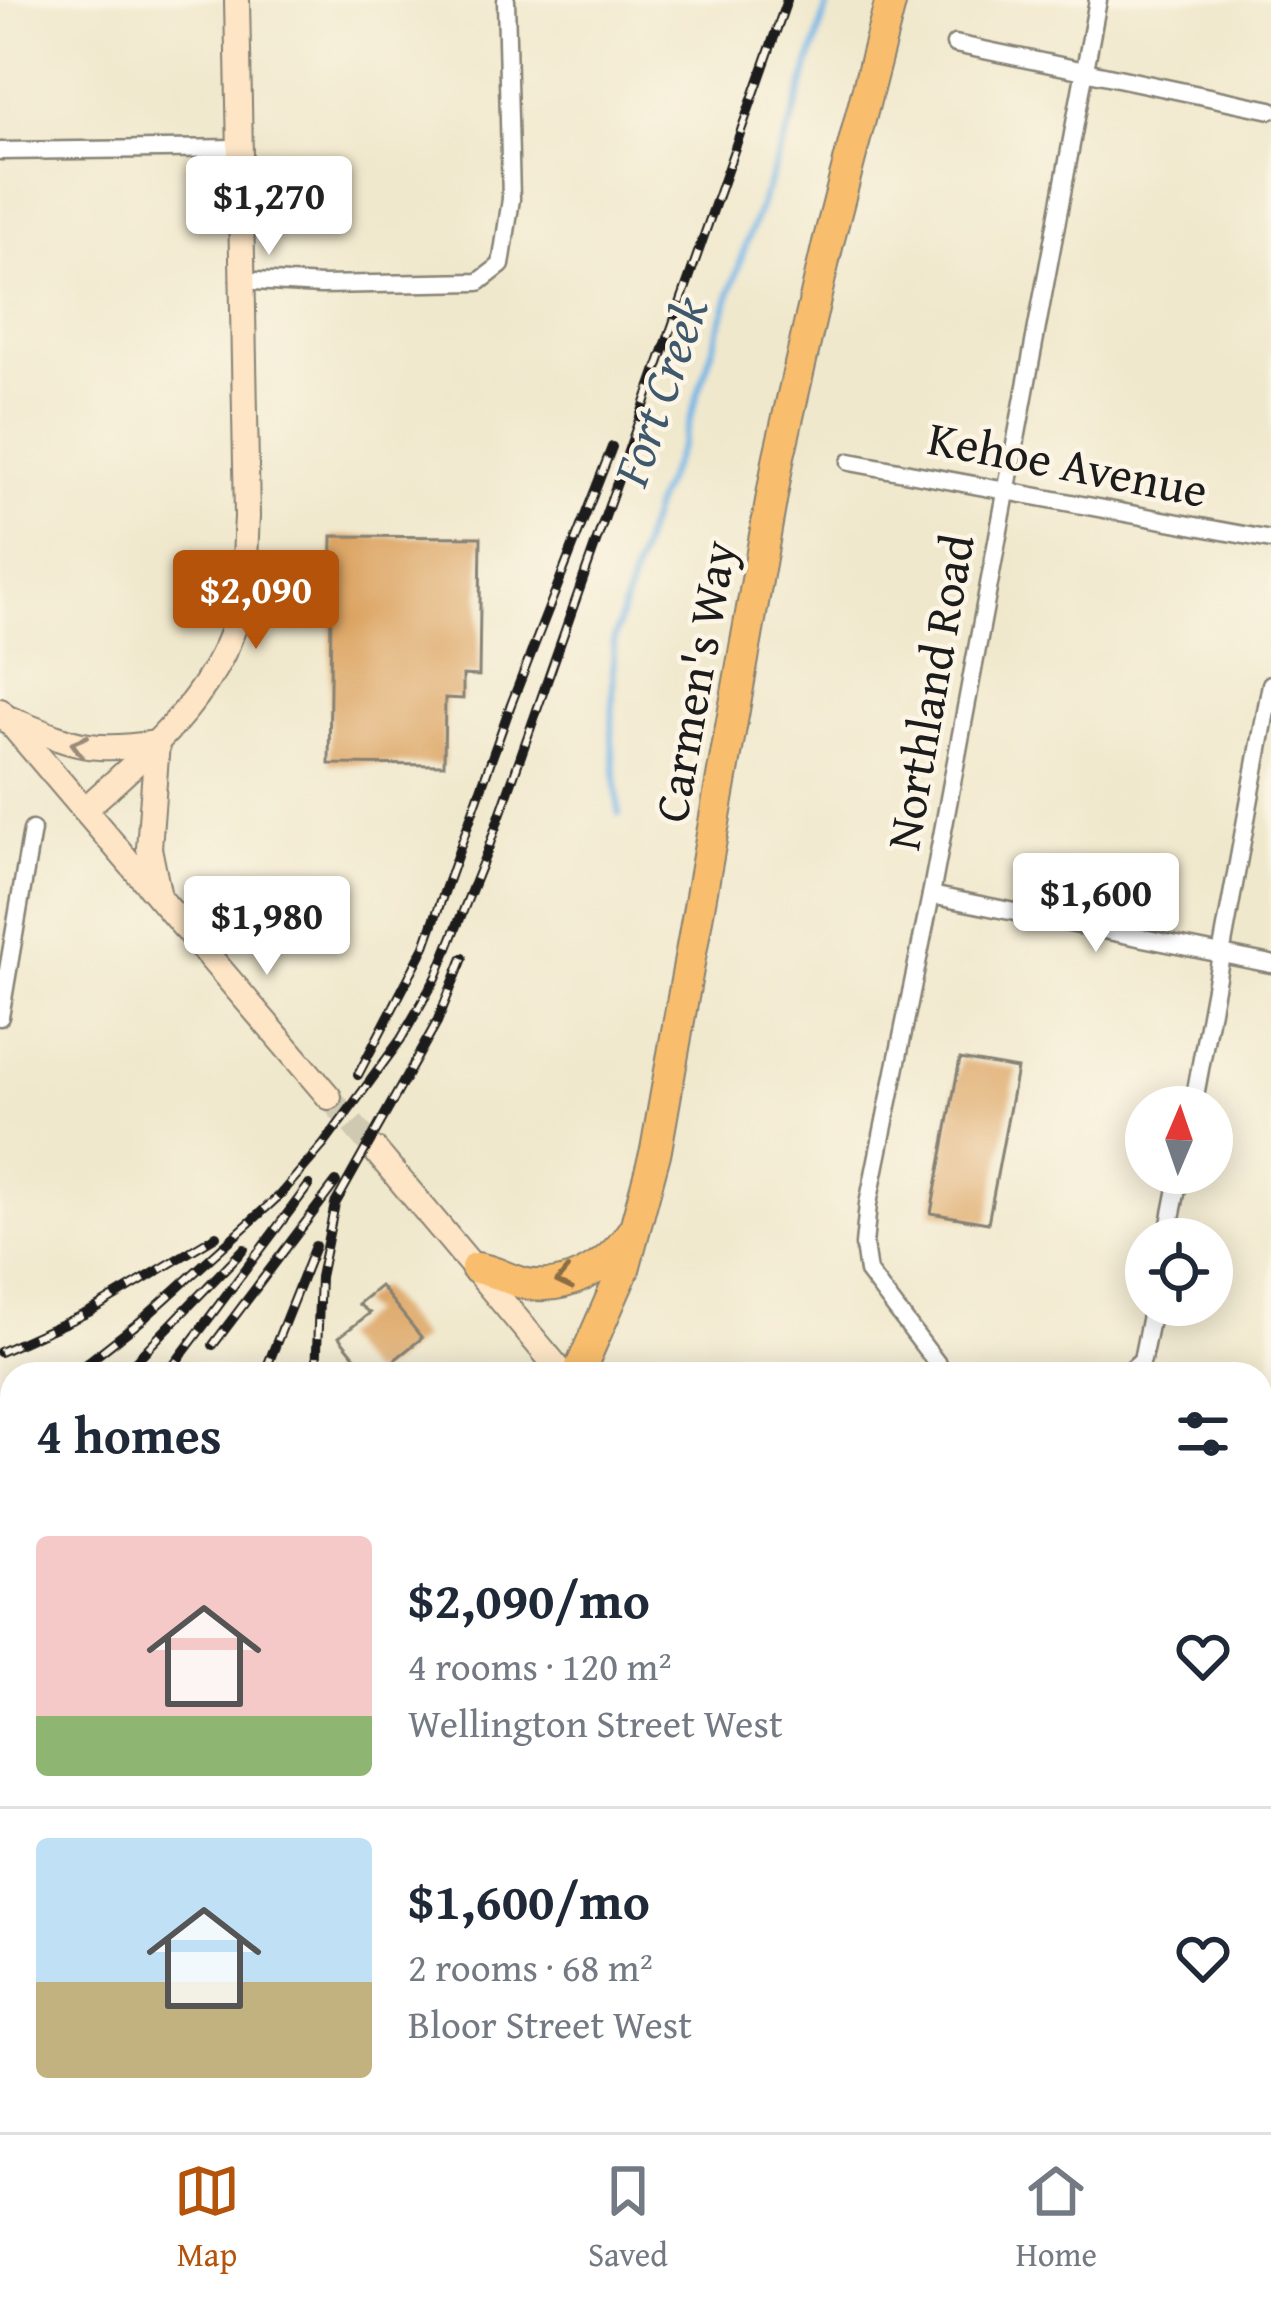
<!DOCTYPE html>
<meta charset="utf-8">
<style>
:root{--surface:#fff;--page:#f2f2f3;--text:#1f2937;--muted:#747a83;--line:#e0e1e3;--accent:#b45309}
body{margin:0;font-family:"Gentium Book Plus",serif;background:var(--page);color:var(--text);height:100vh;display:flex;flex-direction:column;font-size:45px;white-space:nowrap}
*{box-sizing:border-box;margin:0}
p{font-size:39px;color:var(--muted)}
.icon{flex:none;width:66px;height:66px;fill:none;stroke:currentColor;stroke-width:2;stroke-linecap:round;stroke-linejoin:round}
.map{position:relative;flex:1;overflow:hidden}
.panel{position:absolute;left:0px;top:1362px;width:1272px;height:771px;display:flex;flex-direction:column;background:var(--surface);border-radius:36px 36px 0 0;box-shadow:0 6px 30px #0003}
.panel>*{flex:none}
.needle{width:78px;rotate:2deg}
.controls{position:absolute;left:1125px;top:1086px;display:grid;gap:24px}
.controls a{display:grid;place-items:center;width:108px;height:108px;border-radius:50%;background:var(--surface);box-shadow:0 6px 30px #0003;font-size:60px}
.price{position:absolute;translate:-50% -102px;padding:0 27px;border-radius:12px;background:#fff;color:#222;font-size:39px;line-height:78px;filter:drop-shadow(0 3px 6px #0008)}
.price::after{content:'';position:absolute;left:50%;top:72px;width:36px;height:27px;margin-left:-18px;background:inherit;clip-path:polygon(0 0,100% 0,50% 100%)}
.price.selected{background:var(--accent);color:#fff}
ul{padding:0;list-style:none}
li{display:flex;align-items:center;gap:36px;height:300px;padding:0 36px}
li+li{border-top:3px solid var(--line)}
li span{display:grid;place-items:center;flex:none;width:336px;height:240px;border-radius:12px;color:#555}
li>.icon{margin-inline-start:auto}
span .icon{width:144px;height:144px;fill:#fffc;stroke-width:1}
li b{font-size:51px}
h2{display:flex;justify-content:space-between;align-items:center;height:144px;padding:0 36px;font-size:51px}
.dock{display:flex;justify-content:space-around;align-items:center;height:168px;border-top:3px solid var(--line);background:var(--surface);font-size:33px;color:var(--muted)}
.dock a{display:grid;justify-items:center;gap:6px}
.dock .selected{color:var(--accent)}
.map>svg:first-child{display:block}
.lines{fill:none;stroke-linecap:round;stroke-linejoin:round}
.stream{stroke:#70b4e6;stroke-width:6}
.building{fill:#dba360}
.secondary-tunnel{stroke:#d0c9b2;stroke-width:24;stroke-dasharray:24 12;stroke-linecap:butt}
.street-casing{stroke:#868274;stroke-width:21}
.secondary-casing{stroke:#868274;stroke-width:28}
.highway-casing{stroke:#868274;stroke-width:34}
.street{stroke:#fff;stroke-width:16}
.secondary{stroke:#fde5c5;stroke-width:24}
.highway{stroke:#f9be6d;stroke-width:30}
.rail-casing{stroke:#1c1c1c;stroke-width:10}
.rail{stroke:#fcf5e5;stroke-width:6;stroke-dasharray:18;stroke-linecap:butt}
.oneway{stroke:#988b79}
.oneway2{stroke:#8a6d44}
.labels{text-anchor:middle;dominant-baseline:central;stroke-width:9;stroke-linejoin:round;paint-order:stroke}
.street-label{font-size:48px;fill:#1c1c1c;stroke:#fcf5e5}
.water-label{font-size:51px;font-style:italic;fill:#3e596d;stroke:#fcf5e5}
</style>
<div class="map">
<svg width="1271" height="2132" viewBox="0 0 1271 2132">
<rect width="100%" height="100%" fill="#fcf5e5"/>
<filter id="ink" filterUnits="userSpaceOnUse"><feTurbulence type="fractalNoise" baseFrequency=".00833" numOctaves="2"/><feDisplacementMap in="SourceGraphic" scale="24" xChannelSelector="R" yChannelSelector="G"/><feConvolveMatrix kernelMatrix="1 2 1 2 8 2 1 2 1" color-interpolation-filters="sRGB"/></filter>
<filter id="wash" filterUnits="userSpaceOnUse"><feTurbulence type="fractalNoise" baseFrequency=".004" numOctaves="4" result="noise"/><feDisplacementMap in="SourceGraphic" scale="48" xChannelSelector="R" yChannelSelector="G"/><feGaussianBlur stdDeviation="2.7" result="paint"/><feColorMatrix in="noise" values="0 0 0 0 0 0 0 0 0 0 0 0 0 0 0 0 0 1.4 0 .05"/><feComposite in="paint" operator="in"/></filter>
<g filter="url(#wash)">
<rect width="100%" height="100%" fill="#f0e8cc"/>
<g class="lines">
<path class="stream" d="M619 814 612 740 614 639 654 506 682 444 745 247 792 121 829 0"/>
</g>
<g id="blocks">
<g class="building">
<path d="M332 536 481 537 479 676 463 675V699L445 698 444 765 329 764Z"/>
<path d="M960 1059 1017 1069 988 1223 931 1213Z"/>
<path d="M380 1286 422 1338 377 1374H369L339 1337 370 1313 358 1304Z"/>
</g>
</g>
</g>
<g filter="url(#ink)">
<use href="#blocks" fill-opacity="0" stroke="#868274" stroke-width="3"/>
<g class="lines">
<path class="secondary-tunnel" d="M329 1097 375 1150"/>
<defs>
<g id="street">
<path d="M955 44 1271 110"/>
<path d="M0 151 240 148"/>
<path d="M239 280 321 285 479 282 501 265 511 199 506 0"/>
<path d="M850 462 1271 540"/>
<path d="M931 895 1271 964"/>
<path d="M0 1017 32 830"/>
<path d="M1193 1107 1271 684"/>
<path d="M1167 1239 1180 1173"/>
<path d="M945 1374 868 1272 864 1245 868 1204 931 895 1098 0"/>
<path d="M1126 1374 1142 1360 1153 1305"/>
<path d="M1260 1740 1271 1752"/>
<path d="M908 2121 960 2132"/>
<path d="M526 2132 528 2121"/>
<path d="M697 2132 699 2121"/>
</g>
<g id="secondary">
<path d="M0 711 329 1097"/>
<path d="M10 719C71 744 88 754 155 743"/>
<path d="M157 743 149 848 159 897"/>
<path d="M84 810C148 752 222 691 241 602 246 575 245 545 247 517L237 0"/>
<path d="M375 1150 563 1374"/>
<path d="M1190 2121 1199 2132"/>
<path d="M988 2132 990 2121"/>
</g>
<g id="highway">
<path d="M476 1268C493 1270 506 1279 522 1283 565 1293 608 1268 631 1233"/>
<path d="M578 1374 624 1269 656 1150 779 456 828 243 891 0"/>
<path d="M414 2132 416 2121"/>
</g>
</defs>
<use href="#street" class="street-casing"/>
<use href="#secondary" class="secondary-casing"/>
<use href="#highway" class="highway-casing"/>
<use href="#street" class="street"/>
<use href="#secondary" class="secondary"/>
<use href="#highway" class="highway"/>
<defs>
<g id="rail">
<path d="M358 1075 425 946 510 707 612 447"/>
<path d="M213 1345 336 1182"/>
<path d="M0 1352 89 1312 216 1236"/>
<path d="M73 1374 142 1320 279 1196 324 1144 401 1039 436 978 488 849 787 0"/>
<path d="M123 1374 244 1249"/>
<path d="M167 1374 309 1185"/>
<path d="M264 1374 315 1246"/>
<path d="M316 1374 320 1277 335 1204 437 1022 463 958"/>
<path d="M0 1431 12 1422"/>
<path d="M0 1501 12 1488"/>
<path d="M0 1555 12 1541"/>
<path d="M0 1598 12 1584"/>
<path d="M0 1640 12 1624"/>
<path d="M0 1736 12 1722"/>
<path d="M0 1770 12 1756"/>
<path d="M0 1794 12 1779"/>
<path d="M0 1870 12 1860"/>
<path d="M0 1896 12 1887"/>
<path d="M7 1980 12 1976"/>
<path d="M0 2054 12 2042"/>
<path d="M106 2132 121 2121"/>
</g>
</defs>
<use href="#rail" class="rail-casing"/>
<use href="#rail" class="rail"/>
</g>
<defs><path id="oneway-chevron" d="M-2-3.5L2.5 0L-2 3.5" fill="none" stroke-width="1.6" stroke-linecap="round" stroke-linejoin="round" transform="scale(3)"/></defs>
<use class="oneway" href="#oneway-chevron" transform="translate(79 745) rotate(-165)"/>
<use class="oneway2" href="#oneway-chevron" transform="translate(564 1280) rotate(167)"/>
</g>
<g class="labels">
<g class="street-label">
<text transform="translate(1068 463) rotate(11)">Kehoe Avenue</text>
<text transform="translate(694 681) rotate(-80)">Carmen's Way</text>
<text transform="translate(929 692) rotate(-80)">Northland Road</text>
</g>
<g class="water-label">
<text transform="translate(659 391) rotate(-71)">Fort Creek</text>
</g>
</g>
</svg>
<div class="controls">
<a><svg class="needle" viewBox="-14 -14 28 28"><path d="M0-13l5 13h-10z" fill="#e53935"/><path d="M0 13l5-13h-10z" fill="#747a83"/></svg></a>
<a><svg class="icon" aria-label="locate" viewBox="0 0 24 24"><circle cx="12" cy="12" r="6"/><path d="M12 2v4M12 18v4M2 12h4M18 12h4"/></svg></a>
</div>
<b class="price" style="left:269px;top:258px">$1,270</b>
<b class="price selected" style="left:256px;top:652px">$2,090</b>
<b class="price" style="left:1096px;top:955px">$1,600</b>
<b class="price" style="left:267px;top:978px">$1,980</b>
<section class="panel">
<h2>4 homes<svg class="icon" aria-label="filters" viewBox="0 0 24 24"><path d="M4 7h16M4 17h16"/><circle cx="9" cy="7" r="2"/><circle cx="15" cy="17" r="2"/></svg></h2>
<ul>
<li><span style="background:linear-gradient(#f6c9c9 75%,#8fb573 0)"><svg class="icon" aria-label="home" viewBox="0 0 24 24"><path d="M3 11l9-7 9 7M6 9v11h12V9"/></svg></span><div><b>$2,090/mo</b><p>4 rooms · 120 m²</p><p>Wellington Street West</p></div><svg class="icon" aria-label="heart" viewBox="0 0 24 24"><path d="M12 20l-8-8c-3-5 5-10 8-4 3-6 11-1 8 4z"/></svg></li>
<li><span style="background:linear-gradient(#bfe0f5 60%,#c2b280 0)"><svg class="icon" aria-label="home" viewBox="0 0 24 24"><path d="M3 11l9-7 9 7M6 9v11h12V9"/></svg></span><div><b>$1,600/mo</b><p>2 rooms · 68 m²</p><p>Bloor Street West</p></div><svg class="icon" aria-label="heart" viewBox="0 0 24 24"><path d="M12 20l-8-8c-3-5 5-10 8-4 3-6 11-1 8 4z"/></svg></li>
</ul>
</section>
</div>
<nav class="dock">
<a class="selected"><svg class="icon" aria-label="map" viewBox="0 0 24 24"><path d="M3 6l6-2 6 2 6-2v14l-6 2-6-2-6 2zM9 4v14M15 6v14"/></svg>Map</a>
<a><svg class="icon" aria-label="saved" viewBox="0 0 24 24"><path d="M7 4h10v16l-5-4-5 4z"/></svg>Saved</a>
<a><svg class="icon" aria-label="home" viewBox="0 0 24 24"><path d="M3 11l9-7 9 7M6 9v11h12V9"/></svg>Home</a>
</nav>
